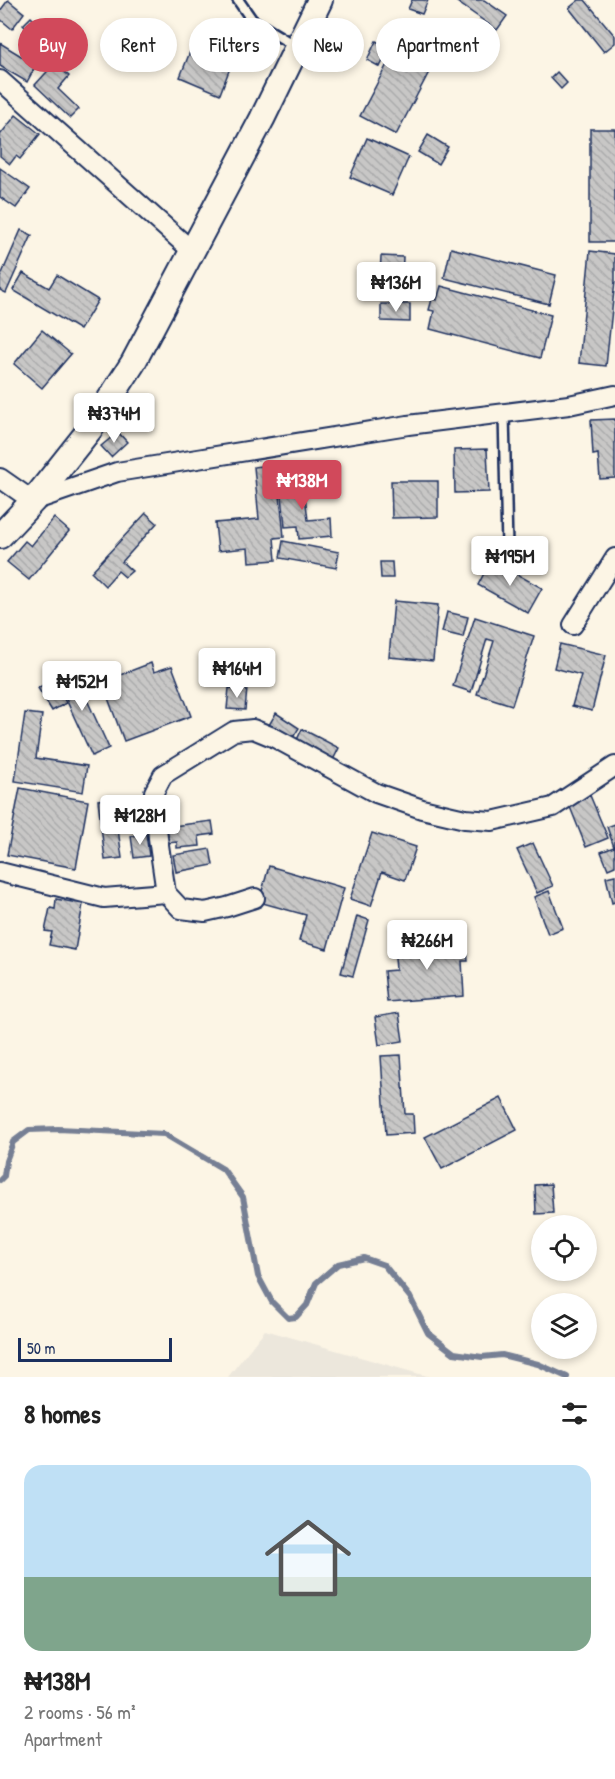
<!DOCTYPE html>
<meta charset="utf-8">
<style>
:root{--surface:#fff;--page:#f2f2f2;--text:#222;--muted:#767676;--accent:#d1495b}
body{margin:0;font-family:"Patrick Hand",sans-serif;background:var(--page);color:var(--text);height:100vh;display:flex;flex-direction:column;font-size:22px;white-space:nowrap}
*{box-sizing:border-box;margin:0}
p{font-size:20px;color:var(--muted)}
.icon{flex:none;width:33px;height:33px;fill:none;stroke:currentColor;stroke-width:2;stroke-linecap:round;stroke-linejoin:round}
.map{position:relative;height:1377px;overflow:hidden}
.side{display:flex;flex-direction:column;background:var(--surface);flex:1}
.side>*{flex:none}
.hud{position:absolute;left:18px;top:18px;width:579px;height:54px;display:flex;gap:12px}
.controls{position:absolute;left:531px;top:1215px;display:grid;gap:12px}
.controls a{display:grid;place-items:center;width:66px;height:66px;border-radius:50%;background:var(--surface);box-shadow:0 3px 9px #0003;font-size:30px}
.scale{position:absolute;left:18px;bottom:15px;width:154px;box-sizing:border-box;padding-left:6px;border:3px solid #1b2f5e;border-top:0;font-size:16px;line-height:21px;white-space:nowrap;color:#1b2f5e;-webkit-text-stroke:4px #fcf5e5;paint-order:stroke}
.price{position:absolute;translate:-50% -51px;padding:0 14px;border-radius:6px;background:#fff;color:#222;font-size:20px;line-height:39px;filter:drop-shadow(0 2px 3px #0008)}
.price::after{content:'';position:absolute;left:50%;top:36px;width:18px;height:14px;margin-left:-9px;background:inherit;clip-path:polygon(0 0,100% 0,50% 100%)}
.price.current{background:var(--accent);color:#fff}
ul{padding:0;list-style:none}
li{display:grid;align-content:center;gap:12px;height:318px;padding:0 24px}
li span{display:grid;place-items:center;height:186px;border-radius:18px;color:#555}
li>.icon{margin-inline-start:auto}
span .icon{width:108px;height:108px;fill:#fffc;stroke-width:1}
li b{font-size:26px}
h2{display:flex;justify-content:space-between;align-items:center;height:72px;padding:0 24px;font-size:26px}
.tag{padding:0 21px;border-radius:27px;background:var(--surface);box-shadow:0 3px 9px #0003;font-size:21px;line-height:54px}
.tag.current{background:var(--accent);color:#fff}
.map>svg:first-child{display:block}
.built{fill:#ece7dc}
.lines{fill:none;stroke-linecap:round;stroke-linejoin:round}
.stream{stroke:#767f94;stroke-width:6}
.building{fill:url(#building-back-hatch);stroke:#1b2f5e;stroke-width:1.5}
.service-casing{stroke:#1b2f5e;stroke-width:14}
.minor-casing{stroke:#1b2f5e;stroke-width:22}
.secondary-casing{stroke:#1b2f5e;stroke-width:28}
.service{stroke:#fcf5e5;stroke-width:9}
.minor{stroke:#fcf5e5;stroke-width:18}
.secondary{stroke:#fcf5e5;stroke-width:24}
</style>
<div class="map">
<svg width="615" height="1377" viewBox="0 0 615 1377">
<defs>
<pattern id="building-back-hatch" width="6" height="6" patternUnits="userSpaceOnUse" patternTransform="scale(1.5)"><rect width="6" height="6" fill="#c8c7c6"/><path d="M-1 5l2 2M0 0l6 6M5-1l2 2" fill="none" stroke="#ababac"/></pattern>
</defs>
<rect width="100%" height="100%" fill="#fcf5e5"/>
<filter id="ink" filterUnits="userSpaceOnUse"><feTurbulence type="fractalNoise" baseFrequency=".0167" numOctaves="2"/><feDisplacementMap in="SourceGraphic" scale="12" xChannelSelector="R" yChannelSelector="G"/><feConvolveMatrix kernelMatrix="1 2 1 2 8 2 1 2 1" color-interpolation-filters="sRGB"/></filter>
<g filter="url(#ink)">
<path class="built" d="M265 1330 430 1377H228Z"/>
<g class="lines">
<path class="stream" d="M0 1180 4 1176 6 1161 13 1142 29 1130 58 1129 164 1134 223 1169 243 1197 258 1276 272 1302 288 1318 296 1317 307 1305 316 1283 338 1264 364 1258 384 1265 410 1297 428 1333 454 1353 482 1357 502 1355 538 1364 567 1377"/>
</g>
<g class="building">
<path d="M8 0 24 13 12 29 0 19V11Z"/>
<path d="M412 0H428L422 14 408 9Z"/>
<path d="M458 0H484L507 16 497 30 457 2Z"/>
<path d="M579 0H585L615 36V43L604 52 569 8Z"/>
<path d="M31 17 60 46 52 54 23 25Z"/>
<path d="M376 41 389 48 380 67 367 60Z"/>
<path d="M0 43 36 65 27 82 0 66Z"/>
<path d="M190 52 230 68 220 94 180 77Z"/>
<path d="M393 53 429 72 396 135 360 116Z"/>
<path d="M55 63 69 76 58 89 79 109 70 118 35 85Z"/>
<path d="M557 72 567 83 561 89 551 78Z"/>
<path d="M16 115 40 134 20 159 16 156 10 164 0 156V135Z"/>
<rect x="590" y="129" width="25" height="113"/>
<path d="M428 135 448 147 438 164 418 152Z"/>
<path d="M367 138 409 157 392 195 350 177Z"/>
<path d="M0 168 30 189 16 208 0 197Z"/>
<path d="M21 230 32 235 6 293 0 290V278Z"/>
<path d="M451 248 556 275 549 304 444 278Z"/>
<path d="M590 251 615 254V281L606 366 579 363Z"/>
<path d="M381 256 403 257 401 297 379 296Z"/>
<path d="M23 273 49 288 57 275 98 300 80 330 13 290Z"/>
<path d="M441 286 551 315 540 358 430 329 434 311 429 310 432 299 437 300Z"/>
<path d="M381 304H410V322L381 321Z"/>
<path d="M42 330 71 354 42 388 14 364Z"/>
<path d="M615 419V478L600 479 598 454 593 455 591 420Z"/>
<path d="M118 432 127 442 111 457 101 446Z"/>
<path d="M487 449 489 492 455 493 454 450Z"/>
<path d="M277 464 284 537 274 538 276 560 249 562 248 548 218 551 215 523 259 519 254 467Z"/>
<path d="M302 471 308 520 331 518 332 536 299 539 298 526 285 527 281 484 295 482 294 472Z"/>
<path d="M391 481H438V517L392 518Z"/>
<path d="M146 513 157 523 122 562 132 571 125 577 118 571 105 586 91 572Z"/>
<path d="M54 518 69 531 29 580 7 562 25 541 31 546Z"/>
<path d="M283 541 339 552 336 568 280 558Z"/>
<path d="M491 560 542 588 528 613 478 585Z"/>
<path d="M380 562H392L393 578H381Z"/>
<path d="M394 601 438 605 433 661 389 657Z"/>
<path d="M447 612 468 617 463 637 442 632Z"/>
<path d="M475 617 534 636 512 705 477 694 494 641 487 639 471 692 453 686Z"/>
<path d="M560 644 606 655 592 711 572 706 581 675 554 668Z"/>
<path d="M151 663 154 672 172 666 191 716 124 741 102 682Z"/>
<path d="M72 667 109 748 92 756 55 675Z"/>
<path d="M53 679 66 703 52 711 38 688Z"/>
<path d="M229 688 247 689 245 710 227 709Z"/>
<path d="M25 713 42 715 36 758 87 766 83 792 15 781Z"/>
<path d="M276 713 299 728 292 739 269 725Z"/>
<path d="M302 729 339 748 333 760 296 742Z"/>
<path d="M20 788 88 801 76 868 7 855Z"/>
<path d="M589 793 608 838 586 847 568 802Z"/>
<path d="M145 794 149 826 118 829 122 858 105 860 98 800Z"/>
<path d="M212 821 214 834 199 836 200 846 177 848V842L167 843 165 827Z"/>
<path d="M615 824V866L608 869 601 852 614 847 607 827Z"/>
<path d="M372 833 416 847 405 880 382 872 371 906 350 899Z"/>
<path d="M146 834 149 856 134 858 131 836Z"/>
<path d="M533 843 553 886 537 893 517 850Z"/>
<path d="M210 849 213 865 176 872 173 855Z"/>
<path d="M269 866 344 888 327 949 299 941 306 915 259 902Z"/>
<path d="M615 875V902L612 903 606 877Z"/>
<path d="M549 891 563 928 548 934 534 897Z"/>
<path d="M56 899 83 904 75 950 49 945 52 932 45 931 50 908 55 909Z"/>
<path d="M357 916 369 920 353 976 341 973Z"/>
<path d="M466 939 468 961H462L464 996 387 1002 384 971 396 970 394 945Z"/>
<path d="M399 1013 403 1041 379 1045 375 1017Z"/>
<path d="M401 1055 405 1114H413L414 1133 386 1135 381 1056Z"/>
<path d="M501 1098 517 1130 442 1169 425 1137Z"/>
<path d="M551 1184 553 1213 536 1214 535 1185Z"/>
</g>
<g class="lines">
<defs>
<g id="service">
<path d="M238 0 252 20 295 46"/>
<path d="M504 413 507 548"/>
</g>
<g id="minor">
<path d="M0 80 191 250"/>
<path d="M0 478 33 501 117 472 408 425 569 405 615 395"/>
<path d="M573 625 615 558"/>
<path d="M0 872 104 898 166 893"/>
<path d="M255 898 227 907 205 912 181 909 166 893 158 838 154 792 163 775 234 731 253 729 275 738 376 793 422 809 465 819 492 821 553 807 615 766"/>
</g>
<path id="secondary" d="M0 536 33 501 91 428 133 363 262 119 320 0"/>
</defs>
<use href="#service" class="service-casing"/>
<use href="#minor" class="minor-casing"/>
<use href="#secondary" class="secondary-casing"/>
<use href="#service" class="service"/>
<use href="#minor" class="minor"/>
<use href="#secondary" class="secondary"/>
</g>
</g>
</svg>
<div class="controls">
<a><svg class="icon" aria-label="locate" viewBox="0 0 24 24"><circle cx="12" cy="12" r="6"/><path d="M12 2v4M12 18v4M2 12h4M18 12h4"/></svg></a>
<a><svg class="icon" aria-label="layers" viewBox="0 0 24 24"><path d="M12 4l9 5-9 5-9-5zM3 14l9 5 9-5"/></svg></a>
</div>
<div class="scale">50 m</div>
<b class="price" style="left:396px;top:313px">₦136M</b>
<b class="price" style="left:114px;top:444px">₦374M</b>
<b class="price current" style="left:302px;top:511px">₦138M</b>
<b class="price" style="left:510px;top:587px">₦195M</b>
<b class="price" style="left:237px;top:699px">₦164M</b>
<b class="price" style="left:82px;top:712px">₦152M</b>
<b class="price" style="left:140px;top:846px">₦128M</b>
<b class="price" style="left:427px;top:971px">₦266M</b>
<div class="hud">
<a class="tag current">Buy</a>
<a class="tag">Rent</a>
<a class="tag">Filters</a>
<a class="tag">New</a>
<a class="tag">Apartment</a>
</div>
</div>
<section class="side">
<h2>8 homes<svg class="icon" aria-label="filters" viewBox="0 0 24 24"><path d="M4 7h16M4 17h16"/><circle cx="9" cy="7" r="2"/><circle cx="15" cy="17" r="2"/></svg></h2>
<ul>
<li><span style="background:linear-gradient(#bfe0f5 60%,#7fa58c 0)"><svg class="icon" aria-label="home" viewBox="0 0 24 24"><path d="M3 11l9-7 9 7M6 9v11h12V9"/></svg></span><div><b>₦138M</b><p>2 rooms · 56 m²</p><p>Apartment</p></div></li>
</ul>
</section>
